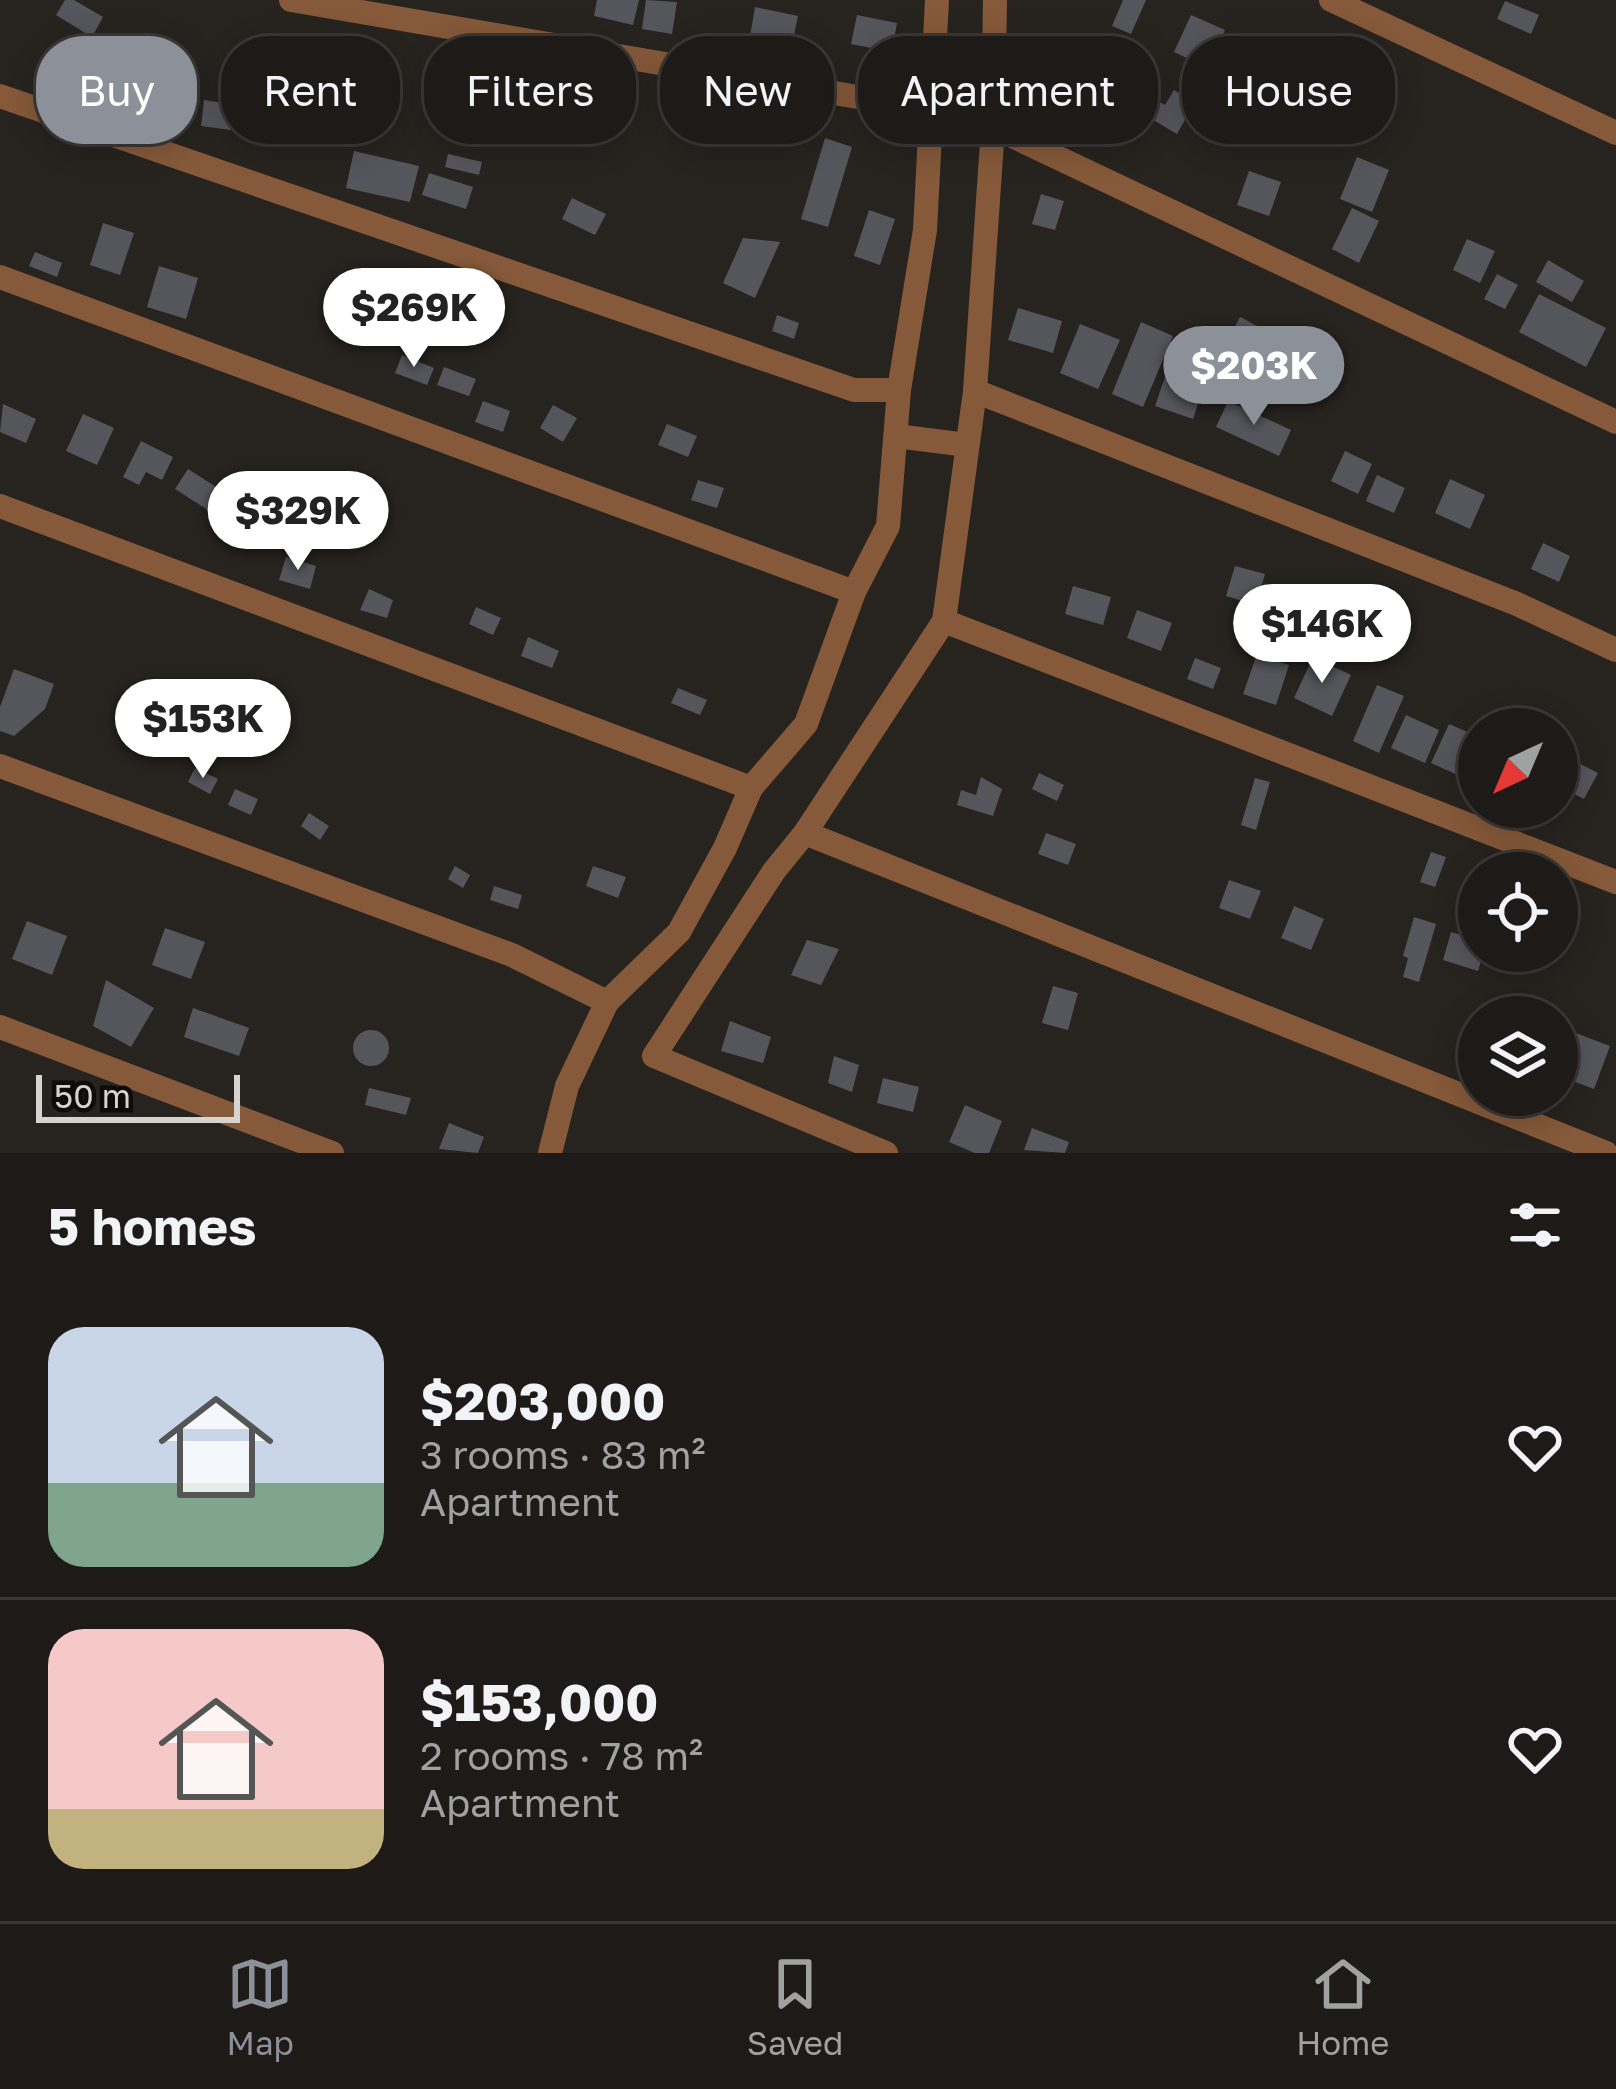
<!DOCTYPE html>
<meta charset="utf-8">
<style>
:root{--surface:#1d1a17;--page:#2a2724;--text:#f1f3f6;--muted:#a0a1a1;--line:#3b3836;--accent:#8c9099}
body{margin:0;font-family:"Golos Text",sans-serif;background:var(--page);color:var(--text);height:100vh;display:flex;flex-direction:column;font-size:45px;white-space:nowrap}
*{box-sizing:border-box;margin:0}
p{font-size:39px;color:var(--muted)}
.icon{flex:none;width:66px;height:66px;fill:none;stroke:currentColor;stroke-width:2;stroke-linecap:round;stroke-linejoin:round}
.map{position:relative;height:1153px;overflow:hidden}
.side{display:flex;flex-direction:column;background:var(--surface);flex:1}
.side>*{flex:none}
.guide{position:absolute;left:36px;top:36px;width:1545px;height:108px;display:flex;gap:24px}
.needle{width:78px;rotate:224deg}
.controls{position:absolute;left:1458px;top:708px;display:grid;gap:24px}
.controls a{display:grid;place-items:center;width:120px;height:120px;border-radius:50%;background:var(--surface);box-shadow:0 6px 30px #0003,0 0 0 3px var(--line);font-size:60px}
.scale{position:absolute;left:36px;bottom:30px;width:204px;box-sizing:border-box;padding-left:12px;border:6px solid #d6d3d1;border-top:0;font-size:33px;line-height:42px;white-space:nowrap;color:#d6d3d1;-webkit-text-stroke:9px #0e0c0b;paint-order:stroke}
.price{position:absolute;translate:-50% -102px;padding:0 27px;border-radius:42px;background:#fff;color:#222;font-size:39px;line-height:78px;filter:drop-shadow(0 3px 6px #0008)}
.price::after{content:'';position:absolute;left:50%;top:72px;width:36px;height:27px;margin-left:-18px;background:inherit;clip-path:polygon(0 0,100% 0,50% 100%)}
.price.on{background:var(--accent);color:#fff}
ul{padding:0;list-style:none}
li{display:flex;align-items:center;gap:36px;height:300px;padding:0 48px}
li+li{border-top:3px solid var(--line)}
li span{display:grid;place-items:center;flex:none;width:336px;height:240px;border-radius:36px;color:#555}
li>.icon{margin-inline-start:auto}
span .icon{width:144px;height:144px;fill:#fffc;stroke-width:1}
li b{font-size:51px}
h2{display:flex;justify-content:space-between;align-items:center;height:144px;padding:0 48px;font-size:51px}
.pill{padding:0 42px;border-radius:48px;background:var(--surface);box-shadow:0 6px 30px #0003,0 0 0 3px var(--line);font-size:42px;line-height:108px}
.pill.on{background:var(--accent);color:#fff}
.tab-bar{display:flex;justify-content:space-around;align-items:center;height:168px;border-top:3px solid var(--line);background:var(--surface);font-size:33px;color:var(--muted)}
.tab-bar a{display:grid;justify-items:center;gap:6px}
.tab-bar .on{color:var(--accent)}
.map>svg:first-child{display:block}
.building{fill:#55565c}
.lines{fill:none;stroke-linecap:round;stroke-linejoin:round}
.street{stroke:#855939;stroke-width:24}
</style>
<div class="map">
<svg width="1616" height="1153" viewBox="0 0 1616 1153">
<rect width="100%" height="100%" fill="#27231f"/>
<g class="building">
<path d="M65 0H74L103 17 92 37 56 15Z"/>
<path d="M597 0H639L633 25 594 16Z"/>
<path d="M646 0 677 2 672 34 642 29Z"/>
<path d="M1123 0H1146L1131 34 1112 26Z"/>
<path d="M1505 1 1539 15 1531 34 1497 19Z"/>
<path d="M755 7 798 16 792 45 750 36Z"/>
<path d="M857 15 897 23 892 52 851 44Z"/>
<path d="M1191 15 1225 30 1208 68 1174 52Z"/>
<path d="M1304 58 1342 73 1327 111 1290 96Z"/>
<path d="M129 74 170 89 159 120 117 105Z"/>
<path d="M1077 76 1113 95 1097 126 1061 107Z"/>
<path d="M293 89 315 91 314 109 335 112 333 128 312 126 311 141 288 138Z"/>
<path d="M1174 90 1195 102 1177 134 1143 114 1153 98 1165 105Z"/>
<path d="M1338 96 1365 109 1348 147 1320 134Z"/>
<path d="M204 100 236 105 231 130 201 126Z"/>
<path d="M825 138 852 147 828 227 801 219Z"/>
<path d="M354 151 419 166 410 202 346 188Z"/>
<path d="M448 154 482 162 479 175 445 167Z"/>
<path d="M1357 157 1389 170 1372 212 1340 199Z"/>
<path d="M1249 171 1281 182 1269 216 1237 205Z"/>
<path d="M429 173 473 187 466 209 422 195Z"/>
<path d="M1041 194 1064 201 1055 230 1032 224Z"/>
<path d="M572 198 606 214 595 235 562 219Z"/>
<path d="M1352 208 1379 221 1359 263 1332 249Z"/>
<path d="M869 210 895 219 880 265 854 256Z"/>
<path d="M103 223 134 233 120 275 90 265Z"/>
<path d="M743 238 780 242 755 298 723 283Z"/>
<path d="M1467 239 1495 251 1480 283 1453 270Z"/>
<path d="M35 252 62 263 57 277 29 266Z"/>
<path d="M1548 260 1584 281 1572 302 1536 282Z"/>
<path d="M159 266 198 278 186 319 147 307Z"/>
<path d="M1497 274 1518 285 1505 309 1484 299Z"/>
<path d="M1539 294 1606 328 1586 367 1519 332Z"/>
<path d="M1018 308 1062 321 1053 353 1008 340Z"/>
<path d="M777 315 799 323 794 339 772 331Z"/>
<path d="M1240 317 1261 328 1236 376 1215 365Z"/>
<path d="M1141 322 1173 336 1143 407 1112 394Z"/>
<path d="M1080 324 1120 340 1098 389 1060 373Z"/>
<path d="M402 355 434 368 427 385 395 373Z"/>
<path d="M444 367 476 379 469 396 437 385Z"/>
<path d="M1166 374 1204 386 1193 419 1155 406Z"/>
<path d="M483 401 510 411 503 432 475 422Z"/>
<path d="M1228 401 1291 430 1279 456 1216 427Z"/>
<path d="M3 404 36 419 26 443 0 432Z"/>
<path d="M553 405 577 418 563 442 540 428Z"/>
<path d="M83 414 114 428 97 465 66 451Z"/>
<path d="M667 424 697 436 688 457 658 445Z"/>
<path d="M141 441 173 457 162 480 146 472 139 485 123 477Z"/>
<path d="M1345 451 1372 464 1358 494 1331 481Z"/>
<path d="M188 469 224 492 211 512 175 489Z"/>
<path d="M1377 475 1405 488 1394 513 1366 501Z"/>
<path d="M1450 479 1485 495 1470 529 1435 513Z"/>
<path d="M698 480 724 488 717 508 691 500Z"/>
<path d="M1543 543 1570 556 1559 582 1531 569Z"/>
<path d="M286 557 316 566 310 589 279 580Z"/>
<path d="M1235 566 1265 574 1256 605 1226 596Z"/>
<path d="M1073 586 1111 597 1103 625 1065 614Z"/>
<path d="M369 589 393 600 387 618 360 610Z"/>
<path d="M476 607 501 618 493 635 469 624Z"/>
<path d="M1137 610 1172 623 1161 651 1127 638Z"/>
<path d="M528 637 559 651 552 668 521 656Z"/>
<path d="M1257 654 1289 665 1276 705 1243 694Z"/>
<path d="M1313 657 1351 675 1332 716 1294 698Z"/>
<path d="M1195 658 1221 668 1213 689 1187 679Z"/>
<path d="M14 669 54 684 45 709 14 736 0 731V707Z"/>
<path d="M1377 685 1404 696 1379 753 1353 741Z"/>
<path d="M678 688 707 700 700 715 671 703Z"/>
<path d="M1406 715 1439 730 1425 763 1391 748Z"/>
<path d="M1449 724 1479 737V763L1471 781 1431 763Z"/>
<path d="M1559 753 1598 773 1584 799 1557 785Z"/>
<path d="M195 768 218 779 210 794 188 782Z"/>
<path d="M1039 773 1064 785 1057 801 1032 789Z"/>
<path d="M981 777 1002 789 993 816 957 805 961 790 976 795Z"/>
<path d="M1255 778 1270 782 1256 830 1241 825Z"/>
<path d="M235 789 258 799 251 815 228 805Z"/>
<path d="M309 813 329 826 320 840 301 826Z"/>
<path d="M1046 833 1076 844 1068 865 1038 854Z"/>
<path d="M1431 852 1446 857 1435 887 1420 882Z"/>
<path d="M455 866 470 875 463 888 448 879Z"/>
<path d="M593 866 626 877 618 898 586 886Z"/>
<path d="M1229 880 1261 891 1250 919 1219 908Z"/>
<path d="M494 886 522 895 518 909 490 900Z"/>
<path d="M1294 906 1324 919 1311 950 1281 938Z"/>
<path d="M1414 917 1436 924 1419 982 1403 977 1408 958 1403 956Z"/>
<path d="M27 921 67 936 52 975 12 959Z"/>
<path d="M165 928 205 942 191 979 152 965Z"/>
<path d="M1451 932 1479 940V951H1484L1478 971 1443 960Z"/>
<path d="M807 940 839 949 821 985 791 975Z"/>
<path d="M106 980 154 1008 131 1047 93 1026Z"/>
<path d="M1053 986 1078 993 1068 1030 1042 1023Z"/>
<path d="M193 1008 249 1028 239 1056 184 1037Z"/>
<path d="M730 1021 771 1037 763 1063 721 1051Z"/>
<circle cx="371" cy="1048" r="18"/>
<path d="M1573 1032 1610 1046 1594 1089 1557 1075Z"/>
<path d="M834 1056 859 1065 852 1092 828 1083Z"/>
<path d="M883 1078 919 1087 913 1112 877 1103Z"/>
<path d="M369 1088 411 1098 406 1115 365 1105Z"/>
<path d="M965 1105 1002 1121 989 1153H975L949 1142Z"/>
<path d="M449 1123 484 1137 478 1153 439 1149Z"/>
<path d="M1032 1128 1069 1142 1065 1153 1024 1150Z"/>
</g>
<g class="lines">
<g class="street">
<path d="M291 0 934 110"/>
<path d="M1331 0 1616 133"/>
<path d="M0 96 854 390H899"/>
<path d="M993 127 1616 422"/>
<path d="M0 277 854 592"/>
<path d="M975 391 1517 604 1616 650"/>
<path d="M896 436 967 445"/>
<path d="M0 506 751 788"/>
<path d="M944 621 1616 882"/>
<path d="M0 766 512 955 607 1002"/>
<path d="M805 833 1606 1153"/>
<path d="M0 1027 332 1153"/>
<path d="M550 1153 567 1086 607 1002 679 932 725 848 751 788 806 724 854 592 888 526 899 390 925 230 937 0"/>
<path d="M886 1153 654 1056 774 871 805 833 944 621 975 391 993 127 995 0"/>
</g>
</g>
</svg>
<div class="controls">
<a><svg class="needle" viewBox="-14 -14 28 28"><path d="M0-13l5 13h-10z" fill="#e53935"/><path d="M0 13l5-13h-10z" fill="#a0a1a1"/></svg></a>
<a><svg class="icon" aria-label="locate" viewBox="0 0 24 24"><circle cx="12" cy="12" r="6"/><path d="M12 2v4M12 18v4M2 12h4M18 12h4"/></svg></a>
<a><svg class="icon" aria-label="layers" viewBox="0 0 24 24"><path d="M12 4l9 5-9 5-9-5zM3 14l9 5 9-5"/></svg></a>
</div>
<div class="scale">50 m</div>
<b class="price" style="left:414px;top:370px">$269K</b>
<b class="price on" style="left:1254px;top:428px">$203K</b>
<b class="price" style="left:298px;top:573px">$329K</b>
<b class="price" style="left:1322px;top:686px">$146K</b>
<b class="price" style="left:203px;top:781px">$153K</b>
<div class="guide">
<a class="pill on">Buy</a>
<a class="pill">Rent</a>
<a class="pill">Filters</a>
<a class="pill">New</a>
<a class="pill">Apartment</a>
<a class="pill">House</a>
</div>
</div>
<section class="side">
<h2>5 homes<svg class="icon" aria-label="filters" viewBox="0 0 24 24"><path d="M4 7h16M4 17h16"/><circle cx="9" cy="7" r="2"/><circle cx="15" cy="17" r="2"/></svg></h2>
<ul>
<li><span style="background:linear-gradient(#c9d6e8 65%,#7fa58c 0)"><svg class="icon" aria-label="home" viewBox="0 0 24 24"><path d="M3 11l9-7 9 7M6 9v11h12V9"/></svg></span><div><b>$203,000</b><p>3 rooms · 83 m²</p><p>Apartment</p></div><svg class="icon" aria-label="heart" viewBox="0 0 24 24"><path d="M12 20l-8-8c-3-5 5-10 8-4 3-6 11-1 8 4z"/></svg></li>
<li><span style="background:linear-gradient(#f6c9c9 75%,#c2b280 0)"><svg class="icon" aria-label="home" viewBox="0 0 24 24"><path d="M3 11l9-7 9 7M6 9v11h12V9"/></svg></span><div><b>$153,000</b><p>2 rooms · 78 m²</p><p>Apartment</p></div><svg class="icon" aria-label="heart" viewBox="0 0 24 24"><path d="M12 20l-8-8c-3-5 5-10 8-4 3-6 11-1 8 4z"/></svg></li>
</ul>
</section>
<nav class="tab-bar">
<a class="on"><svg class="icon" aria-label="map" viewBox="0 0 24 24"><path d="M3 6l6-2 6 2 6-2v14l-6 2-6-2-6 2zM9 4v14M15 6v14"/></svg>Map</a>
<a><svg class="icon" aria-label="saved" viewBox="0 0 24 24"><path d="M7 4h10v16l-5-4-5 4z"/></svg>Saved</a>
<a><svg class="icon" aria-label="home" viewBox="0 0 24 24"><path d="M3 11l9-7 9 7M6 9v11h12V9"/></svg>Home</a>
</nav>
